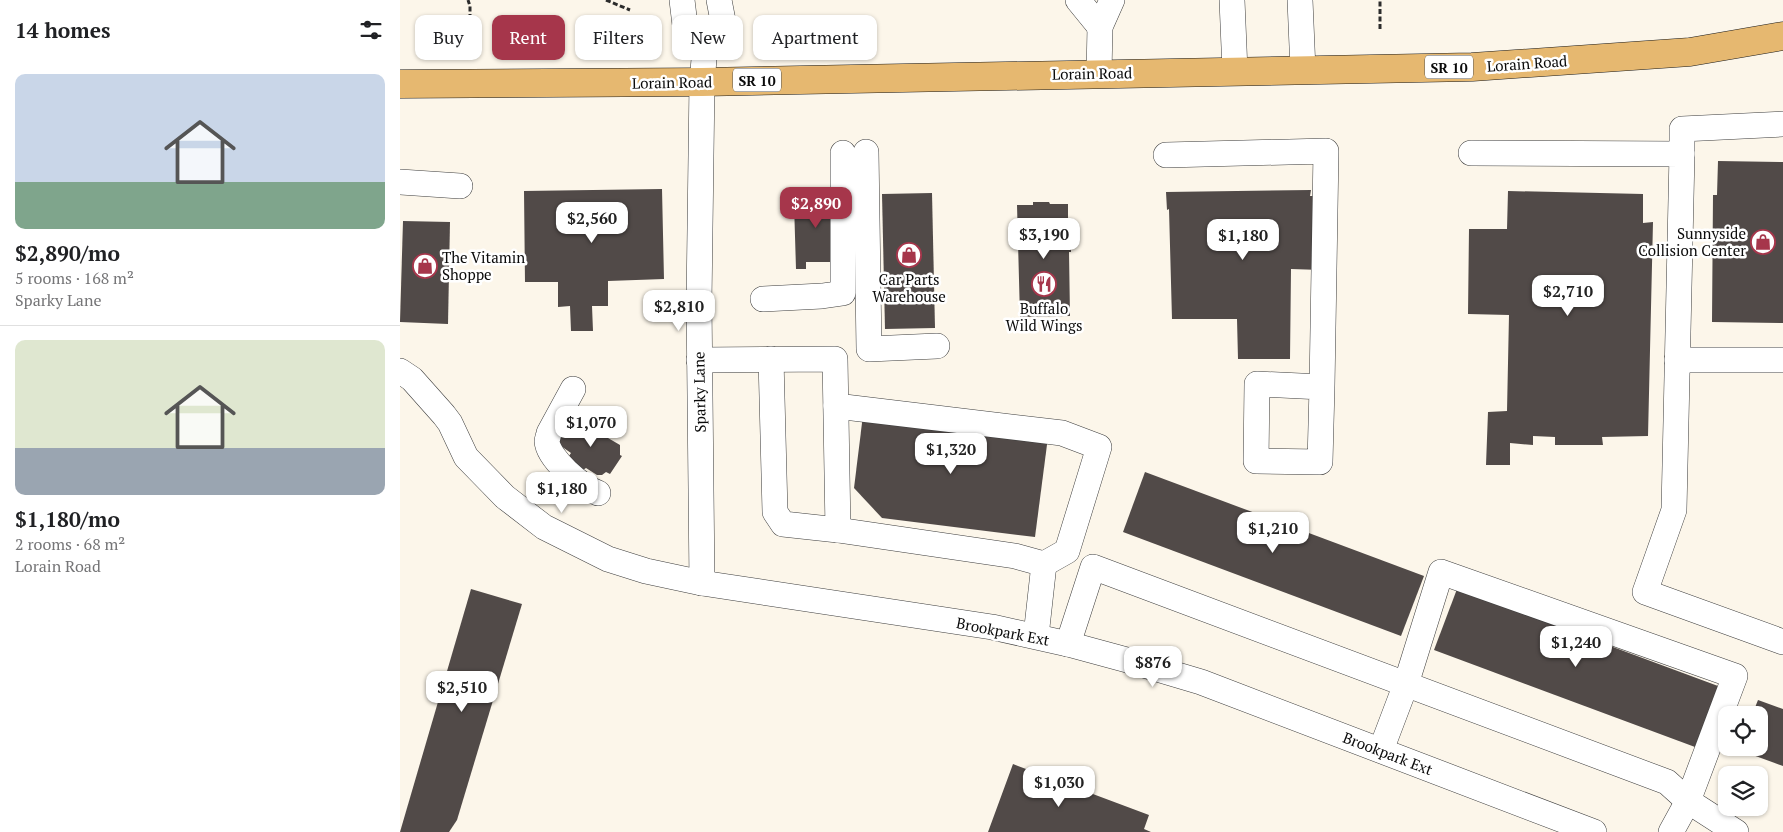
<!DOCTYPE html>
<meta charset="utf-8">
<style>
:root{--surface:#fff;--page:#f6f6f6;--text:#202124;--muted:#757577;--line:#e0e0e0;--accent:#a6364b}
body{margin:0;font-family:"PT Serif",serif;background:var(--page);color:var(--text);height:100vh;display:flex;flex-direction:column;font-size:19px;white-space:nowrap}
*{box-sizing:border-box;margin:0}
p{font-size:16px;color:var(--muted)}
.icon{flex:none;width:28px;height:28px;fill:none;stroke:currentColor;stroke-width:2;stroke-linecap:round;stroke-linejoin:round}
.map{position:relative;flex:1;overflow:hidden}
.sheet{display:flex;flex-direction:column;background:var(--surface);width:400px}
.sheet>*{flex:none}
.hud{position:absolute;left:15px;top:15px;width:475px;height:45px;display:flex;gap:10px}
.controls{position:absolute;left:1318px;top:706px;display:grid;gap:10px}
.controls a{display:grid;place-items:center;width:50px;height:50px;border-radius:10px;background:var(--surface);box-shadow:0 1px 4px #0004;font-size:25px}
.price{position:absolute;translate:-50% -42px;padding:0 11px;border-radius:10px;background:#fff;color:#222;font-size:16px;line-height:32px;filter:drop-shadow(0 1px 2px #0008)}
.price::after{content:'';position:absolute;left:50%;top:30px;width:15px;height:11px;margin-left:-8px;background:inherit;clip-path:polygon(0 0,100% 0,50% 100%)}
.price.on{background:var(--accent);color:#fff}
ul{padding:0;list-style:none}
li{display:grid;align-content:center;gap:10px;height:265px;padding:0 15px}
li+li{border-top:1px solid var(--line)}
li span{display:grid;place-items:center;height:155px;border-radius:10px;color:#555}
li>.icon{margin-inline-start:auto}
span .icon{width:90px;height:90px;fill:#fffc;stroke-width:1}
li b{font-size:21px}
h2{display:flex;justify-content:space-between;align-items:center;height:60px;padding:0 15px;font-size:21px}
.pill{padding:0 18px;border-radius:10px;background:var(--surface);box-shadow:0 1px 4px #0004;font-size:18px;line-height:45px}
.pill.on{background:var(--accent);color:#fff}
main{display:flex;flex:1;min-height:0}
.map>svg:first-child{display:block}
.building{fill:#514a48}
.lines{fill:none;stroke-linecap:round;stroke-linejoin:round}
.minor-casing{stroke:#3d3d3d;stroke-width:26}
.major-casing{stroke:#1b1b1b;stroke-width:29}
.path{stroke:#2c2c2c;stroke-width:3;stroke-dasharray:5 2.5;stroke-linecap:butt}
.minor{stroke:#fff;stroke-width:25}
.major{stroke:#e6b870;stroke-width:28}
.labels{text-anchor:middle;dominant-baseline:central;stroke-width:5;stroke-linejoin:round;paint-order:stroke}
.shield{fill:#fff;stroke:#545454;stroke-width:1}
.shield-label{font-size:14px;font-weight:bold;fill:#0a0a0a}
.street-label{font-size:15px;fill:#0a0a0a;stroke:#fff}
.poi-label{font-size:15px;fill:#0a0a0a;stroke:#fff}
</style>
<main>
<section class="sheet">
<h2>14 homes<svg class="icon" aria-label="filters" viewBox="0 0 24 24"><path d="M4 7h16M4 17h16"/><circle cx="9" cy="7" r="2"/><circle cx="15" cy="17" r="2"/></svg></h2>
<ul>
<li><span style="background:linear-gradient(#c9d6e8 70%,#7fa58c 0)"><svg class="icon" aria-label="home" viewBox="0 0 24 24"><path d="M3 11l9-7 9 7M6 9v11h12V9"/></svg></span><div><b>$2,890/mo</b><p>5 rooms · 168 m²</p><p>Sparky Lane</p></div></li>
<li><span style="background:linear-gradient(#dfe7d0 70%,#9aa5b1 0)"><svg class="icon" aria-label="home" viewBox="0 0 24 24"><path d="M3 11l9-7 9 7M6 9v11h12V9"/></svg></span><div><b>$1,180/mo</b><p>2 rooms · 68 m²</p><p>Lorain Road</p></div></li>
</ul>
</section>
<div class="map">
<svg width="1383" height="832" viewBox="0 0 1383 832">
<rect width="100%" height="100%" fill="#fcf6ea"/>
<g class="building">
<path d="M1318 161 1383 162V323L1312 322 1313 195H1317Z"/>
<path d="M262 189 264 279 208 281V306H192L193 331H171L170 306 158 307V282H125L124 191Z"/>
<path d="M911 190 910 196H919L921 270 891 269 890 359H838L837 319H772L769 209 767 210 766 192Z"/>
<path d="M1108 191 1243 194V223L1253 222 1248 436 1202 437 1203 445H1155V437L1133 436V445L1110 443V465H1086L1088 412 1107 411 1109 315 1068 314 1069 229H1107Z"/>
<path d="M532 193 535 328 485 329 482 194Z"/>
<path d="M400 194H437L438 262H406V269H396L394 203H400Z"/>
<path d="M633 202H649L650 204H668V232H671V252H669L670 316 620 317 617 205H633Z"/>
<path d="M3 221 50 222 48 324 0 322Z"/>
<path d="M463 415 648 437 635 537 482 518 454 488Z"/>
<path d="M172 420 177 421 187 429 192 424 197 425 207 432 208 438 220 445V455L222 456 210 474 206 472 202 475H197L186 468 183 470 169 456 171 453 158 444V440Z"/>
<path d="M745 472 1024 576 1001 636 723 532Z"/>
<path d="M71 589 122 604 57 820 49 832H0Z"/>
<path d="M1057 589 1318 686 1295 747 1034 650Z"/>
<path d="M1358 700 1383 709V766L1339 750 1340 748H1359V715H1352Z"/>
<path d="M613 764 749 815 744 829 751 832H588Z"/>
</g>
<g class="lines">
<defs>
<g id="minor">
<path d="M282 0 285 25 305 48"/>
<path d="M678 0 700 27"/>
<path d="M832 0 835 71"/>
<path d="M900 0 903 70"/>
<path d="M699 73 700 27 712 0"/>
<path d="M466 152 469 349 537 346"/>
<path d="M1071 153 1282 154 1274 510 1245 592 1383 642"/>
<path d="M1282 154V129L1383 124"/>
<path d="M766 155 926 151 922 387 857 384 856 461 920 462 922 387"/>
<path d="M0 182 60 186"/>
<path d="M363 299 422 296 443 293V153"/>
<path d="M371 359 375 512 383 524 438 530 615 556 644 564 636 636"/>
<path d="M299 360 435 359 438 530"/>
<path d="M1277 360H1383"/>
<path d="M0 371 12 379 44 415 50 423 66 457 105 497 144 527 208 559 246 571 302 583 592 627 668 644 727 660 801 682 1194 832"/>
<path d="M173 389 149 433C149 434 147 440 147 441 148 459 182 487 198 493"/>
<path d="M436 406 662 433 699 447 667 551 644 564"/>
<path d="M302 583 299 302 302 82 305 48 324 26 319 0"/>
<path d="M668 644 693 567 1267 782 1288 801 1336 832"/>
<path d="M981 750 1006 684 1041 572 1335 676 1288 801 1271 832"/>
</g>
<path id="major" d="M0 84 302 82 1072 67 1290 52 1383 36"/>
</defs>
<use href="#minor" class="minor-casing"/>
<use href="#major" class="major-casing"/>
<g class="path">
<path d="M206 0 230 10"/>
<path d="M980 29V0"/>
<path d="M47 41V32H70V6L68 0"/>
</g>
<use href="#minor" class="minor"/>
<use href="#major" class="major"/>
</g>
<defs>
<symbol id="shop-ring" viewBox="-11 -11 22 22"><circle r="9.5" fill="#fff" stroke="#a6364b" stroke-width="1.5"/><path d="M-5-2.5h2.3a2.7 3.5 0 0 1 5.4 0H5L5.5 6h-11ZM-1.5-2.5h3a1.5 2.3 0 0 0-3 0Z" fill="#a6364b"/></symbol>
<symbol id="restaurant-ring" viewBox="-11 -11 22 22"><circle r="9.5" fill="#fff" stroke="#a6364b" stroke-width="1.5"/><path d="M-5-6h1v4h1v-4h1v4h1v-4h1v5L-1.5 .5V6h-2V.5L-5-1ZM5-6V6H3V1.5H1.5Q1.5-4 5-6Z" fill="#a6364b"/></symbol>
</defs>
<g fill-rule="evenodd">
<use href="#shop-ring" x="1349" y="228" width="28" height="28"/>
<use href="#shop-ring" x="495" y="241" width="28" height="28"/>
<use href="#shop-ring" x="11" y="252" width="28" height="28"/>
<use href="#restaurant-ring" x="630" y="270" width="28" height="28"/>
</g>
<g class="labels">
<g class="shield">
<rect x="1025" y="55.5" width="48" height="23" rx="4"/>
<rect x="333" y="68.5" width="48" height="23" rx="4"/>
</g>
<g class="shield-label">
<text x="1049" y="67">SR 10</text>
<text x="357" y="80">SR 10</text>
</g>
<g class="street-label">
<text transform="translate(1127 63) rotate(-4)">Lorain Road</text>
<text transform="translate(692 73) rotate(-1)">Lorain Road</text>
<text transform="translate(272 82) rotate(-1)">Lorain Road</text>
<text transform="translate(299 392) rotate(-91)">Sparky Lane</text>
<text transform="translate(603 631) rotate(11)">Brookpark Ext</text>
<text transform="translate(988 753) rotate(21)">Brookpark Ext</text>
</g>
<g class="poi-label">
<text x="1346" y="233" text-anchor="end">Sunnyside<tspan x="1346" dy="17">Collision Center</tspan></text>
<text x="42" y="257" text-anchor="start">The Vitamin<tspan x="42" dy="17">Shoppe</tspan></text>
<text x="509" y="279">Car Parts<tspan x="509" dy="17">Warehouse</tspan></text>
<text x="644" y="308">Buffalo<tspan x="644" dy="17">Wild Wings</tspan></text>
</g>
</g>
</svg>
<div class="controls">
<a><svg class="icon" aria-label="locate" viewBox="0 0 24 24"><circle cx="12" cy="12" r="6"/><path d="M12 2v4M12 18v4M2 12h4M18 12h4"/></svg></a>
<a><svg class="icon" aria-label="layers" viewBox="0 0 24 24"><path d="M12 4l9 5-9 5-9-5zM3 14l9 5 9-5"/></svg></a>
</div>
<b class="price on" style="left:416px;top:229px">$2,890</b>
<b class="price" style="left:192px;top:244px">$2,560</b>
<b class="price" style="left:644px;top:260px">$3,190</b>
<b class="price" style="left:843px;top:261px">$1,180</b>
<b class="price" style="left:1168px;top:317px">$2,710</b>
<b class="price" style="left:279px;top:332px">$2,810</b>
<b class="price" style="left:191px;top:448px">$1,070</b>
<b class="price" style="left:551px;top:475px">$1,320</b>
<b class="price" style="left:162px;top:514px">$1,180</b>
<b class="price" style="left:873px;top:554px">$1,210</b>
<b class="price" style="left:1176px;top:668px">$1,240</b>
<b class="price" style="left:753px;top:688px">$876</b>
<b class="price" style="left:62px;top:713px">$2,510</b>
<b class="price" style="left:659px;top:808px">$1,030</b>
<div class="hud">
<a class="pill">Buy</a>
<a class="pill on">Rent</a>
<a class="pill">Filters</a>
<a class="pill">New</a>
<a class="pill">Apartment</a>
</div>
</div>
</main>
